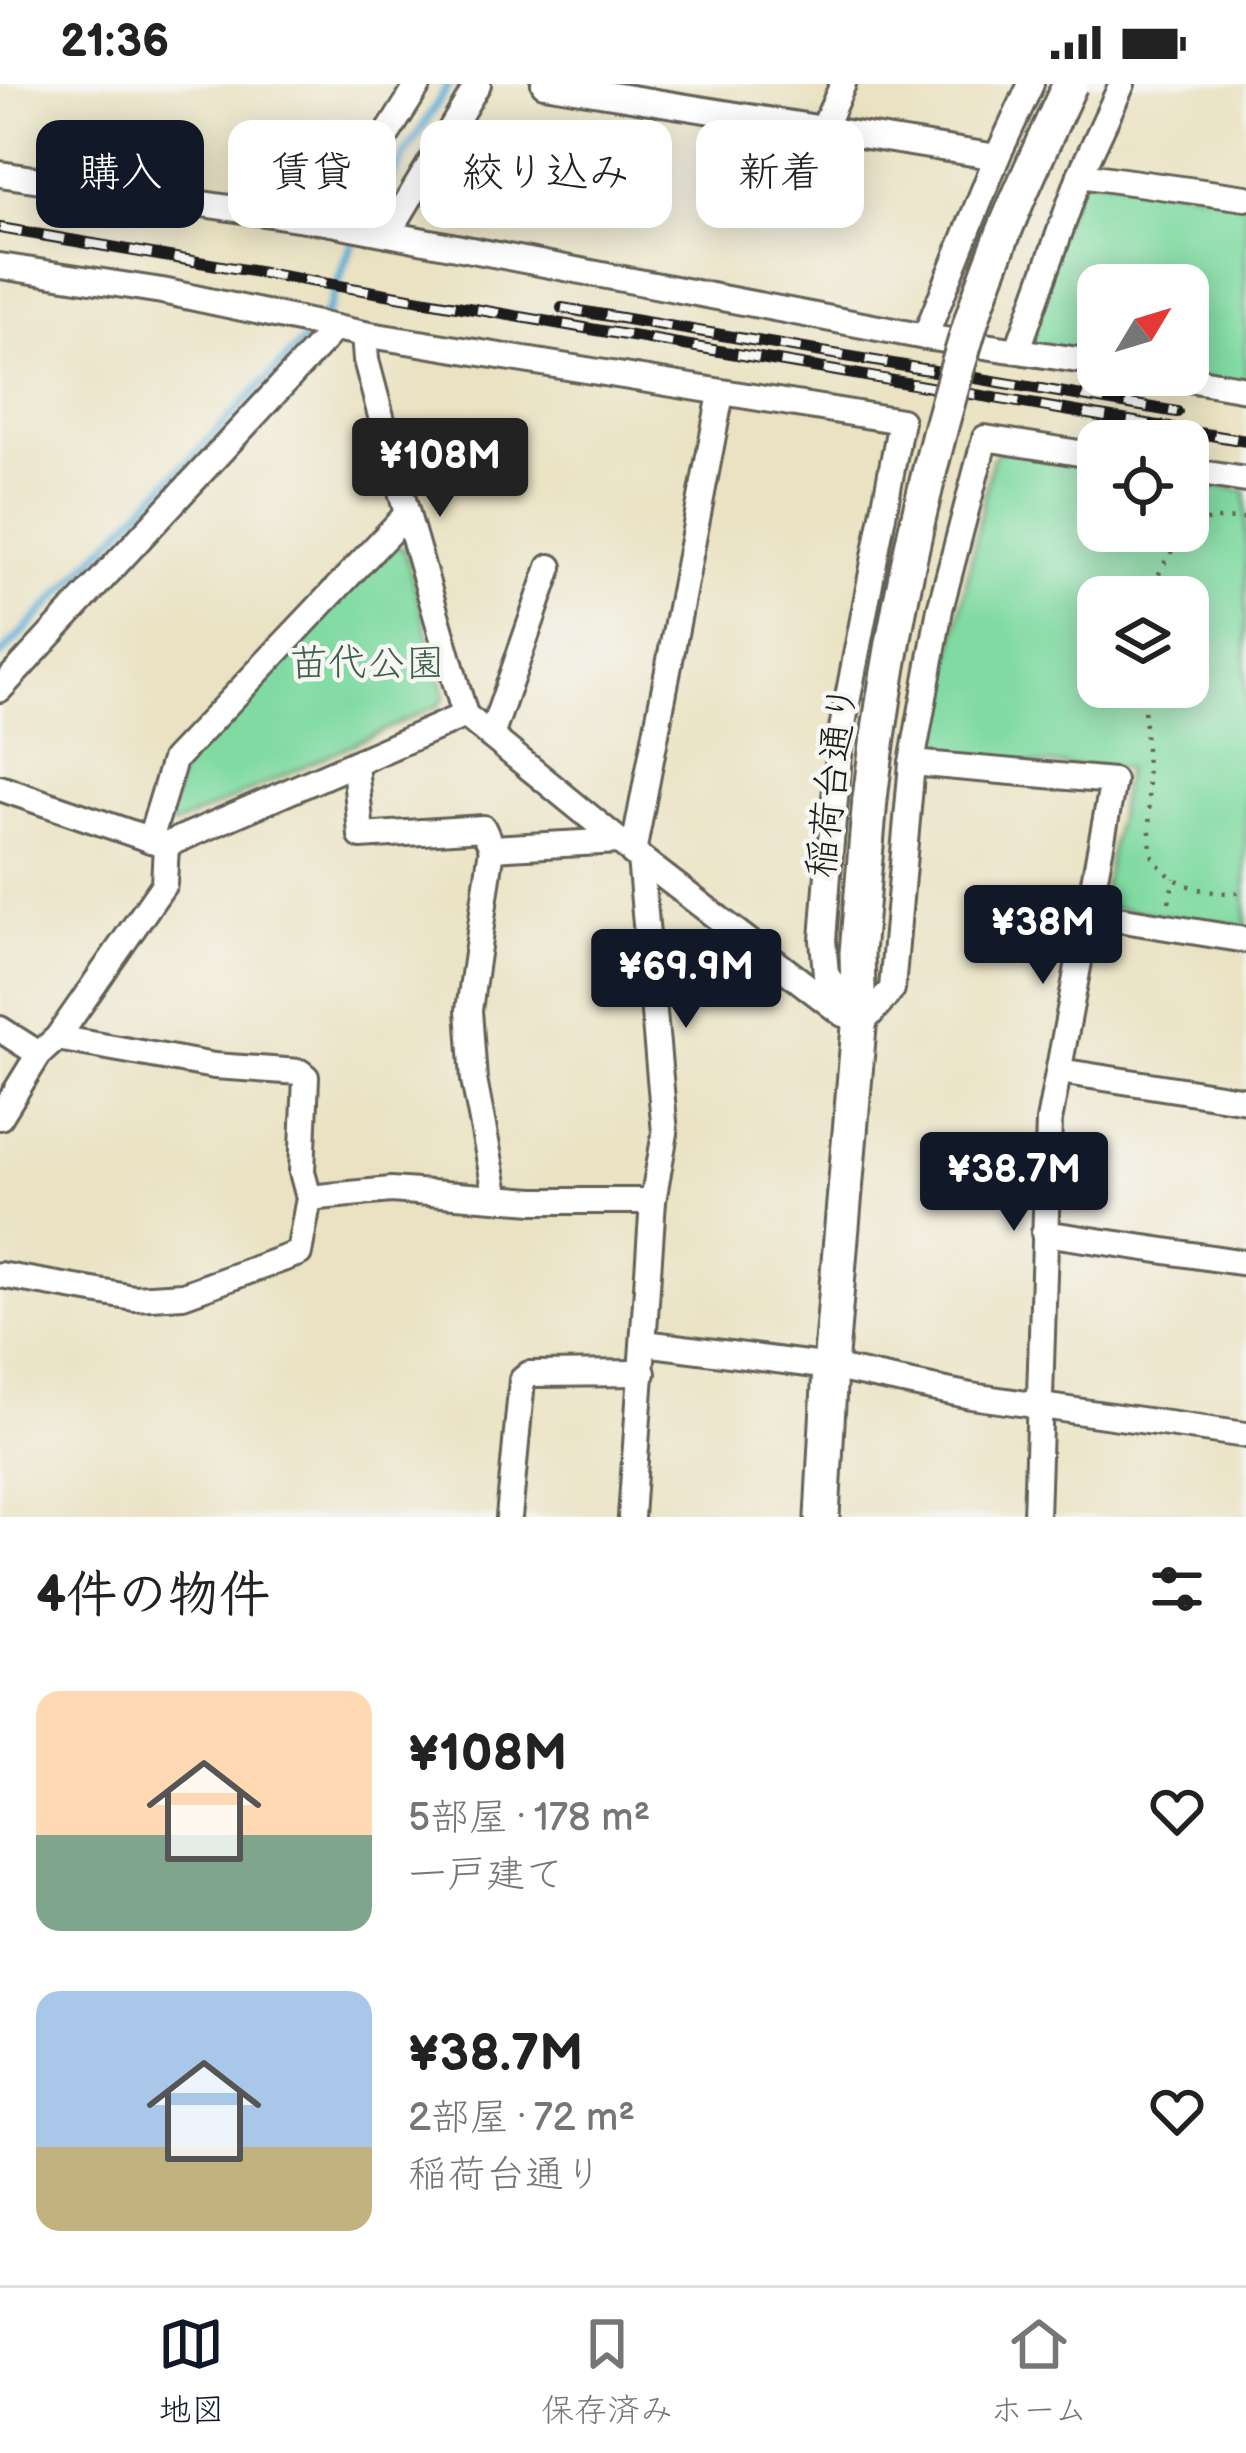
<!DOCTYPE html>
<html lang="ja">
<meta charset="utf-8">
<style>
:root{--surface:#fff;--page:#f2f2f2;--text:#222;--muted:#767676;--line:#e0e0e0;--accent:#111827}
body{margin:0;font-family:"Balsamiq Sans","Klee One",sans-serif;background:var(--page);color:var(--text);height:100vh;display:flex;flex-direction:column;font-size:45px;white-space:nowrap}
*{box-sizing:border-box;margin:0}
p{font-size:39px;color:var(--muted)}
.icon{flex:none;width:66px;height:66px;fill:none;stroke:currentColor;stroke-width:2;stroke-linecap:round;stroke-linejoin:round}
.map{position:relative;height:1433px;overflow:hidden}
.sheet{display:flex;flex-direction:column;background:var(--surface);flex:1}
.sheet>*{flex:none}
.hud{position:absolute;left:36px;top:36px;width:1176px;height:108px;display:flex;gap:24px}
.needle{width:78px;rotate:52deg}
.buttons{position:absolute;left:1077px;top:180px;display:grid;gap:24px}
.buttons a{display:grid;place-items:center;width:132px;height:132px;border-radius:24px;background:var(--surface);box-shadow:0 6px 30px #0003;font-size:60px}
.price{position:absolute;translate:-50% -102px;padding:0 27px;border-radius:12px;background:var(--accent);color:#fff;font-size:39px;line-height:78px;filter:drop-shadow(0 3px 6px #0008)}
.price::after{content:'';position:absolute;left:50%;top:72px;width:36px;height:27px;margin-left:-18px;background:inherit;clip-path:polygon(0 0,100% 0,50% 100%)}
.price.active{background:#222;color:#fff}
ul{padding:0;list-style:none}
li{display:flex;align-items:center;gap:36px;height:300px;padding:0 36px}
li span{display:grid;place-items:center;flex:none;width:336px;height:240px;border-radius:24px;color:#555}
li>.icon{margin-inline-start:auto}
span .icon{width:144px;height:144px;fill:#fffc;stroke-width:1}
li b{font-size:51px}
h2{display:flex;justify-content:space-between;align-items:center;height:144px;padding:0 36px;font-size:51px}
.pill{padding:0 42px;border-radius:24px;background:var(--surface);box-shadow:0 6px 30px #0003;font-size:42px;line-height:108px}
.pill.active{background:var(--accent);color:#fff}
.status{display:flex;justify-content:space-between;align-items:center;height:84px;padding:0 60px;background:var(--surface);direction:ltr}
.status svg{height:33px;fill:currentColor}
.tabs{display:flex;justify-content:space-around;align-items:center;height:168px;border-top:3px solid var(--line);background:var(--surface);font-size:33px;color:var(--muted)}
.tabs a{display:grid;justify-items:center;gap:6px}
.tabs .active{color:var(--accent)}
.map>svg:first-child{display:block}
.green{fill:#80daa1;stroke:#4e7b5e;stroke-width:3;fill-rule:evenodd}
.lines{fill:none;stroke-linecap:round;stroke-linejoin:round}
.stream{stroke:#5aadd5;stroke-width:8}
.street-casing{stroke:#646156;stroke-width:30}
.secondary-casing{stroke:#646156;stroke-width:39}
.path{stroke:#646156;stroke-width:4.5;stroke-dasharray:3 9;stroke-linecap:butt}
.street{stroke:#fff;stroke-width:24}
.secondary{stroke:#fff;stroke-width:33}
.rail-casing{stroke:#1c1c1c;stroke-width:12}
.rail{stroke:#f6f6f2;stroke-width:8;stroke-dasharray:22;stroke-linecap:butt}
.secondary-bridge-casing{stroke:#646156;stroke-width:39;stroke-linecap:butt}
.secondary-bridge{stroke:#fff;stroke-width:33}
.labels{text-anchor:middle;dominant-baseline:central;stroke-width:9;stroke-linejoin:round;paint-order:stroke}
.park-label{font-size:39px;fill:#3f5e4b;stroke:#f6f6f2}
.street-label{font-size:39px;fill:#1c1c1c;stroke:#f6f6f2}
</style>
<div class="status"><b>21:36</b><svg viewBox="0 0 49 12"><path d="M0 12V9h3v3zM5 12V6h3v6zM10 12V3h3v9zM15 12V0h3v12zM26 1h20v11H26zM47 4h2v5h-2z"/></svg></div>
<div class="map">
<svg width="1246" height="1433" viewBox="0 0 1246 1433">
<rect width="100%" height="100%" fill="#f6f6f2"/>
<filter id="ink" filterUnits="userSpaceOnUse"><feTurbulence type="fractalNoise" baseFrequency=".00833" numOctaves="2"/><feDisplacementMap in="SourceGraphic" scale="24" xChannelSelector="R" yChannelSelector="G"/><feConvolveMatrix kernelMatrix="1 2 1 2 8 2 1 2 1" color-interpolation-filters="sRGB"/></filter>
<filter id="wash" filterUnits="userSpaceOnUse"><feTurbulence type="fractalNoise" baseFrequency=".004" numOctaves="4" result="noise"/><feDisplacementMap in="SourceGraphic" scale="48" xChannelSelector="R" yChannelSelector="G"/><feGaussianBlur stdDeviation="2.7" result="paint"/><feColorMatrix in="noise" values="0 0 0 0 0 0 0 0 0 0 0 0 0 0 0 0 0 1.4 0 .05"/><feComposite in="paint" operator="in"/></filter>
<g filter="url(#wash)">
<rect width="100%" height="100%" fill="#eae2c2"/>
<g class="green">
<path d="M1080 91 1246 114V305L1188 291V201H1098V279L1018 265Z"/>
<path d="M1002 365 1098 382V447H1188V397L1246 407V844L1110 823 1102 813 1126 685 940 674 933 660 992 375ZM1098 513H1188V603H1098Z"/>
<path d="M389 461 404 464 445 612 439 621 173 742 169 732 183 678Z"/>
</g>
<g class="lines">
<g class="stream">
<path d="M363 139 449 0"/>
<path d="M0 572 303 258 328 226 355 152"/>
</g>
</g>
</g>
<g filter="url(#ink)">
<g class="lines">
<defs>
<g id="street">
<path d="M544 0 997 73"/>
<path d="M824 43 843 0"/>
<path d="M0 90 331 139 925 253 1098 279"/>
<path d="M1080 91 1246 114"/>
<path d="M331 139 419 0"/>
<path d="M388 150 478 0"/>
<path d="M0 182 162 207 364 250 901 337 841 650 828 790 823 856 826 890 858 941"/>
<path d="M364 250 366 276 407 430 465 631 640 774 843 930"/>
<path d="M925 253 997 73 1031 0"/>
<path d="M1018 265 1080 91 1122 0"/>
<path d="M1165 291 1246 305"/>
<path d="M1188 387 1246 396"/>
<path d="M0 605 335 244"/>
<path d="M491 652 550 483"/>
<path d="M355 679 361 752 483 744 492 764"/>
<path d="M912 679 1113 697 1049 1037 1036 1433"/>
<path d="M0 704 166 761 465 631"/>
<path d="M150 756 174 676 407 430"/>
<path d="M633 769 721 310"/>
<path d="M1087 830 1246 856"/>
<path d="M859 943 892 905 912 679 940 525 985 354 1098 372"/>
<path d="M0 945 39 970"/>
<path d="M1059 987 1246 1016"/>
<path d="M0 1033 39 970 57 954 164 800 166 761"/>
<path d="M309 1114 391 1106 534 1117H653"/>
<path d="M497 1114 474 996 469 926 492 764 619 757"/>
<path d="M1044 1149 1246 1179"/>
<path d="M0 1191 134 1214 183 1211 299 1169 309 1114 302 1088 306 993 300 988 214 982 57 954"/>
<path d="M645 1259 830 1283 971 1312 1246 1351"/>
<path d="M509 1433 522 1296 529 1290 643 1289"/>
<path d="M631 1433 653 1117 665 1049 640 774"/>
</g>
<path id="secondary" d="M822 1433 830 1283 859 943 857 869 870 715"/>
</defs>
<use href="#street" class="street-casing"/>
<use href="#secondary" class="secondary-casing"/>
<g class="path">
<path d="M1151 513C1157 487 1179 447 1207 437 1219 434 1234 435 1246 434"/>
<path d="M1143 603 1151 769C1168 803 1210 812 1246 808"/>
<path d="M1169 818 1174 794"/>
</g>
<use href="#street" class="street"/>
<use href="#secondary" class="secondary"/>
<defs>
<g id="rail">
<path d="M0 144 1246 357"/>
<path d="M562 224 1177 328"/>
</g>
</defs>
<use href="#rail" class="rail-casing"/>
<use href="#rail" class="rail"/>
<defs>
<path id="secondary-bridge" d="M870 715C889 554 923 393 971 238 997 156 1034 78 1070 0"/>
</defs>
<use href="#secondary-bridge" class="secondary-bridge-casing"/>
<use href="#secondary-bridge" class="secondary-bridge"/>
</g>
</g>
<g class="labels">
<g class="park-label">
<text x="367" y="580">苗代公園</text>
</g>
<g class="street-label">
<text transform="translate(833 697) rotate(-83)">稲荷台通り</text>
</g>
</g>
</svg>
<div class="buttons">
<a><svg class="needle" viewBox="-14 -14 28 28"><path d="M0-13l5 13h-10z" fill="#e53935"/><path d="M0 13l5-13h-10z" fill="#767676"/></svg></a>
<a><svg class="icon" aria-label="locate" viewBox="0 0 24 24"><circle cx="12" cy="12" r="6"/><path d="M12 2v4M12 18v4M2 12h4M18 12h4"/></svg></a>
<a><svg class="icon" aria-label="layers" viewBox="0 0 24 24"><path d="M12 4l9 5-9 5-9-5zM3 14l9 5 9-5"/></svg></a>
</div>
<b class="price active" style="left:440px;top:436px">¥108M</b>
<b class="price" style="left:1043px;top:903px">¥38M</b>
<b class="price" style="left:686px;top:947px">¥69.9M</b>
<b class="price" style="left:1014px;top:1150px">¥38.7M</b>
<div class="hud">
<a class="pill active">購入</a>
<a class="pill">賃貸</a>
<a class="pill">絞り込み</a>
<a class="pill">新着</a>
</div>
</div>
<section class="sheet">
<h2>4件の物件<svg class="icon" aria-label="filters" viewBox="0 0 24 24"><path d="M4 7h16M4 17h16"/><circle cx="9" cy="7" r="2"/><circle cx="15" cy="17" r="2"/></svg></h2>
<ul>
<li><span style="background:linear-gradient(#ffd9b3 60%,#7fa58c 0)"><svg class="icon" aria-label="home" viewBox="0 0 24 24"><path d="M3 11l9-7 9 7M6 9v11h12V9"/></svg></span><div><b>¥108M</b><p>5部屋 · 178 m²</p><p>一戸建て</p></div><svg class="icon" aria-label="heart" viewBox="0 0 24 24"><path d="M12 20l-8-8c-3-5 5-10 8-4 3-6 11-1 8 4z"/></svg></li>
<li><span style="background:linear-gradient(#a9c7e8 65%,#c2b280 0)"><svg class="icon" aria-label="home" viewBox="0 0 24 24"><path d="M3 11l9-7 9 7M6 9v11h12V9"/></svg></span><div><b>¥38.7M</b><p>2部屋 · 72 m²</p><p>稲荷台通り</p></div><svg class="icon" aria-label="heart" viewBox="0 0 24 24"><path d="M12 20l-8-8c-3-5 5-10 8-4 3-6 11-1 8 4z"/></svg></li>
</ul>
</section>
<nav class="tabs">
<a class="active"><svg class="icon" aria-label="map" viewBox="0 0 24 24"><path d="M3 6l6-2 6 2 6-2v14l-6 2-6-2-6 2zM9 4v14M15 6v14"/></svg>地図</a>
<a><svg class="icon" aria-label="saved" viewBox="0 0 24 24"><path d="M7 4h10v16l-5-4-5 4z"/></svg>保存済み</a>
<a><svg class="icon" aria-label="home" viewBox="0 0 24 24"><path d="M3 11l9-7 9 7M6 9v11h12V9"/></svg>ホーム</a>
</nav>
